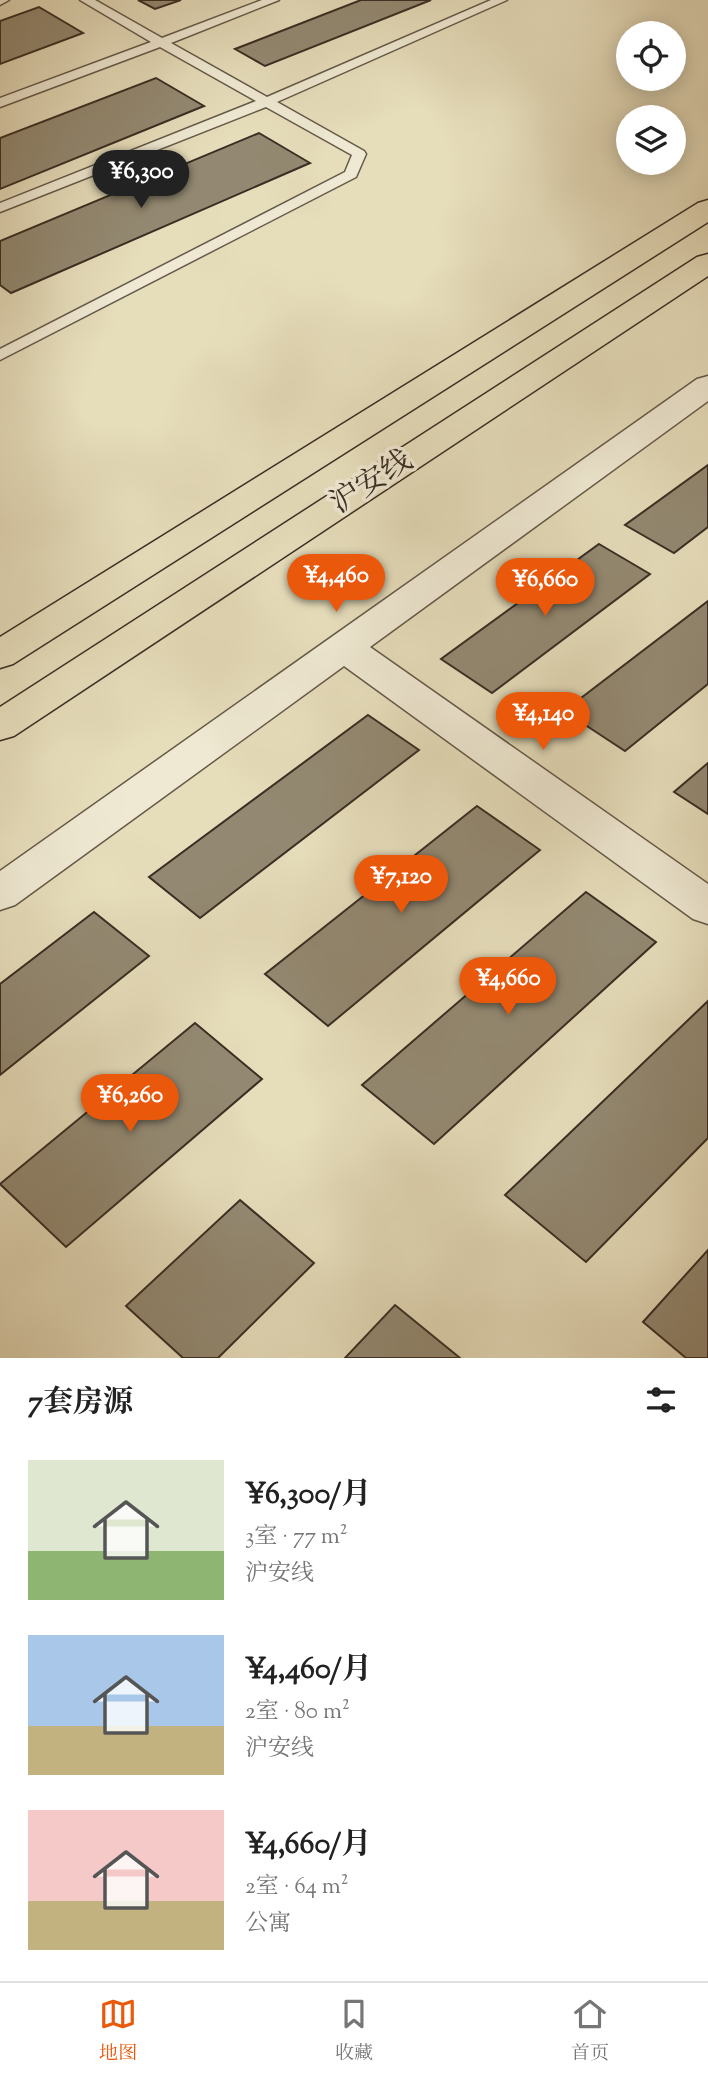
<!DOCTYPE html>
<html lang="zh">
<meta charset="utf-8">
<style>
:root{--surface:#fff;--page:#f6f6f6;--text:#222;--muted:#767676;--line:#e0e0e0;--accent:#ea580c}
body{margin:0;font-family:"Sorts Mill Goudy","Noto Serif SC",serif;background:var(--page);color:var(--text);height:100vh;display:flex;flex-direction:column;font-size:26px;white-space:nowrap}
*{box-sizing:border-box;margin:0}
p{font-size:23px;color:var(--muted)}
.icon{flex:none;width:38px;height:38px;fill:none;stroke:currentColor;stroke-width:2;stroke-linecap:round;stroke-linejoin:round}
.map{position:relative;height:1358px;overflow:hidden}
.drawer{display:flex;flex-direction:column;background:var(--surface);flex:1}
.drawer>*{flex:none}
.buttons{position:absolute;left:616px;top:21px;display:grid;gap:14px}
.buttons a{display:grid;place-items:center;width:70px;height:70px;border-radius:50%;background:var(--surface);box-shadow:0 4px 18px #0003;font-size:35px}
.price{position:absolute;translate:-50% -60px;padding:0 16px;border-radius:24px;background:var(--accent);color:#fff;font-size:23px;line-height:46px;filter:drop-shadow(0 2px 4px #0008)}
.price::after{content:'';position:absolute;left:50%;top:42px;width:21px;height:16px;margin-left:-10px;background:inherit;clip-path:polygon(0 0,100% 0,50% 100%)}
.price.active{background:#222;color:#fff}
ul{padding:0;list-style:none}
li{display:flex;align-items:center;gap:21px;height:175px;padding:0 28px}
li span{display:grid;place-items:center;flex:none;width:196px;height:140px;border-radius:0px;color:#555}
li>.icon{margin-inline-start:auto}
span .icon{width:84px;height:84px;fill:#fffc;stroke-width:1}
li b{font-size:30px}
h2{display:flex;justify-content:space-between;align-items:center;height:84px;padding:0 28px;font-size:30px}
.dock{display:flex;justify-content:space-around;align-items:center;height:98px;border-top:2px solid var(--line);background:var(--surface);font-size:19px;color:var(--muted)}
.dock a{display:grid;justify-items:center;gap:4px}
.dock .active{color:var(--accent)}
.map>svg:first-child{display:block}
.building{fill:#938972;stroke:#3a2d23;stroke-width:2}
.lines{fill:none;stroke-linecap:round;stroke-linejoin:round}
.service-casing{stroke:#655949;stroke-width:3}
.minor-casing{stroke:#655949;stroke-width:3}
.trunk-casing{stroke:#3a2d23;stroke-width:3}
.service{fill:#efe9d3;fill-rule:evenodd}
.minor{fill:#efe9d3;fill-rule:evenodd}
.trunk{fill:#e6ddbb;fill-rule:evenodd}
.labels{text-anchor:middle;dominant-baseline:central;stroke-width:7;stroke-linejoin:round;paint-order:stroke}
.street-label{font-size:30px;fill:#3a2d23;stroke:#efe9d3}
</style>
<div class="map">
<svg width="708" height="1358" viewBox="0 0 708 1358">
<rect width="100%" height="100%" fill="#e6ddbb"/>
<filter id="stains"><feTurbulence type="fractalNoise" baseFrequency=".00286" numOctaves="4"/><feColorMatrix values="0 0 0 0 .2 0 0 0 0 .09 0 0 0 0 .02 0 0 0 .5 -.17"/></filter>
<radialGradient id="worn" r=".72"><stop offset=".6" stop-color="#630" stop-opacity="0"/><stop offset="1" stop-color="#630" stop-opacity=".3"/></radialGradient>
<g class="building">
<path d="M138 0H181L155 9Z"/>
<path d="M361 0H431L265 66 235 49Z"/>
<path d="M39 7 83 33 0 64V21Z"/>
<path d="M156 78 204 106 0 189V138Z"/>
<path d="M259 133 310 163 11 293 0 285V241Z"/>
<path d="M708 465V527L674 553 625 525Z"/>
<path d="M599 544 650 574 492 693 441 659Z"/>
<path d="M708 601V684L625 751 564 711Z"/>
<path d="M368 715 419 750 200 918 149 877Z"/>
<path d="M708 763V814L674 792Z"/>
<path d="M477 806 540 850 328 1026 265 974Z"/>
<path d="M586 892 656 942 434 1144 362 1085Z"/>
<path d="M94 912 149 956 0 1075V984Z"/>
<path d="M708 1001V1138L586 1262 505 1195Z"/>
<path d="M195 1023 262 1079 66 1247 0 1184Z"/>
<path d="M240 1200 314 1263 218 1358H183L126 1306Z"/>
<path d="M708 1250V1358H686L643 1322Z"/>
<path d="M395 1305 460 1358H345Z"/>
</g>
<g class="lines">
<defs>
<g id="service">
<path d="M0 0H9L0 5Z"/>
<path d="M80 0H95L162 38 262 0H279L171 43 267 97 491 0H507L277 102 364 151 366 154 356 177 0 360V349L345 172 352 155 266 107 0 212V203L256 101 160 47 0 107V98L151 42Z"/>
</g>
<path id="minor" d="M708 376V401L370 647 708 884V924L693 919 344 666 15 905 0 910V871L697 379Z"/>
<g id="trunk">
<path d="M708 200V222L13 664 0 668V637L698 203Z"/>
<path d="M708 254V276L14 736 0 740V707L697 257Z"/>
</g>
</defs>
<use href="#service" class="service-casing"/>
<use href="#minor" class="minor-casing"/>
<use href="#trunk" class="trunk-casing"/>
<use href="#service" class="service"/>
<use href="#minor" class="minor"/>
<use href="#trunk" class="trunk"/>
</g>
<g class="labels">
<g class="street-label">
<text transform="translate(372 483) rotate(-33)">沪安线</text>
</g>
</g>
<rect width="100%" height="100%" filter="url(#stains)"/>
<rect width="100%" height="100%" fill="url(#worn)"/>
</svg>
<div class="buttons">
<a><svg class="icon" aria-label="locate" viewBox="0 0 24 24"><circle cx="12" cy="12" r="6"/><path d="M12 2v4M12 18v4M2 12h4M18 12h4"/></svg></a>
<a><svg class="icon" aria-label="layers" viewBox="0 0 24 24"><path d="M12 4l9 5-9 5-9-5zM3 14l9 5 9-5"/></svg></a>
</div>
<b class="price active" style="left:141px;top:210px">¥6,300</b>
<b class="price" style="left:336px;top:614px">¥4,460</b>
<b class="price" style="left:545px;top:618px">¥6,660</b>
<b class="price" style="left:543px;top:752px">¥4,140</b>
<b class="price" style="left:401px;top:915px">¥7,120</b>
<b class="price" style="left:508px;top:1017px">¥4,660</b>
<b class="price" style="left:130px;top:1134px">¥6,260</b>
</div>
<section class="drawer">
<h2>7套房源<svg class="icon" aria-label="filters" viewBox="0 0 24 24"><path d="M4 7h16M4 17h16"/><circle cx="9" cy="7" r="2"/><circle cx="15" cy="17" r="2"/></svg></h2>
<ul>
<li><span style="background:linear-gradient(#dfe7d0 65%,#8fb573 0)"><svg class="icon" aria-label="home" viewBox="0 0 24 24"><path d="M3 11l9-7 9 7M6 9v11h12V9"/></svg></span><div><b>¥6,300/月</b><p>3室 · 77 m²</p><p>沪安线</p></div></li>
<li><span style="background:linear-gradient(#a9c7e8 65%,#c2b280 0)"><svg class="icon" aria-label="home" viewBox="0 0 24 24"><path d="M3 11l9-7 9 7M6 9v11h12V9"/></svg></span><div><b>¥4,460/月</b><p>2室 · 80 m²</p><p>沪安线</p></div></li>
<li><span style="background:linear-gradient(#f6c9c9 65%,#c2b280 0)"><svg class="icon" aria-label="home" viewBox="0 0 24 24"><path d="M3 11l9-7 9 7M6 9v11h12V9"/></svg></span><div><b>¥4,660/月</b><p>2室 · 64 m²</p><p>公寓</p></div></li>
</ul>
</section>
<nav class="dock">
<a class="active"><svg class="icon" aria-label="map" viewBox="0 0 24 24"><path d="M3 6l6-2 6 2 6-2v14l-6 2-6-2-6 2zM9 4v14M15 6v14"/></svg>地图</a>
<a><svg class="icon" aria-label="saved" viewBox="0 0 24 24"><path d="M7 4h10v16l-5-4-5 4z"/></svg>收藏</a>
<a><svg class="icon" aria-label="home" viewBox="0 0 24 24"><path d="M3 11l9-7 9 7M6 9v11h12V9"/></svg>首页</a>
</nav>
